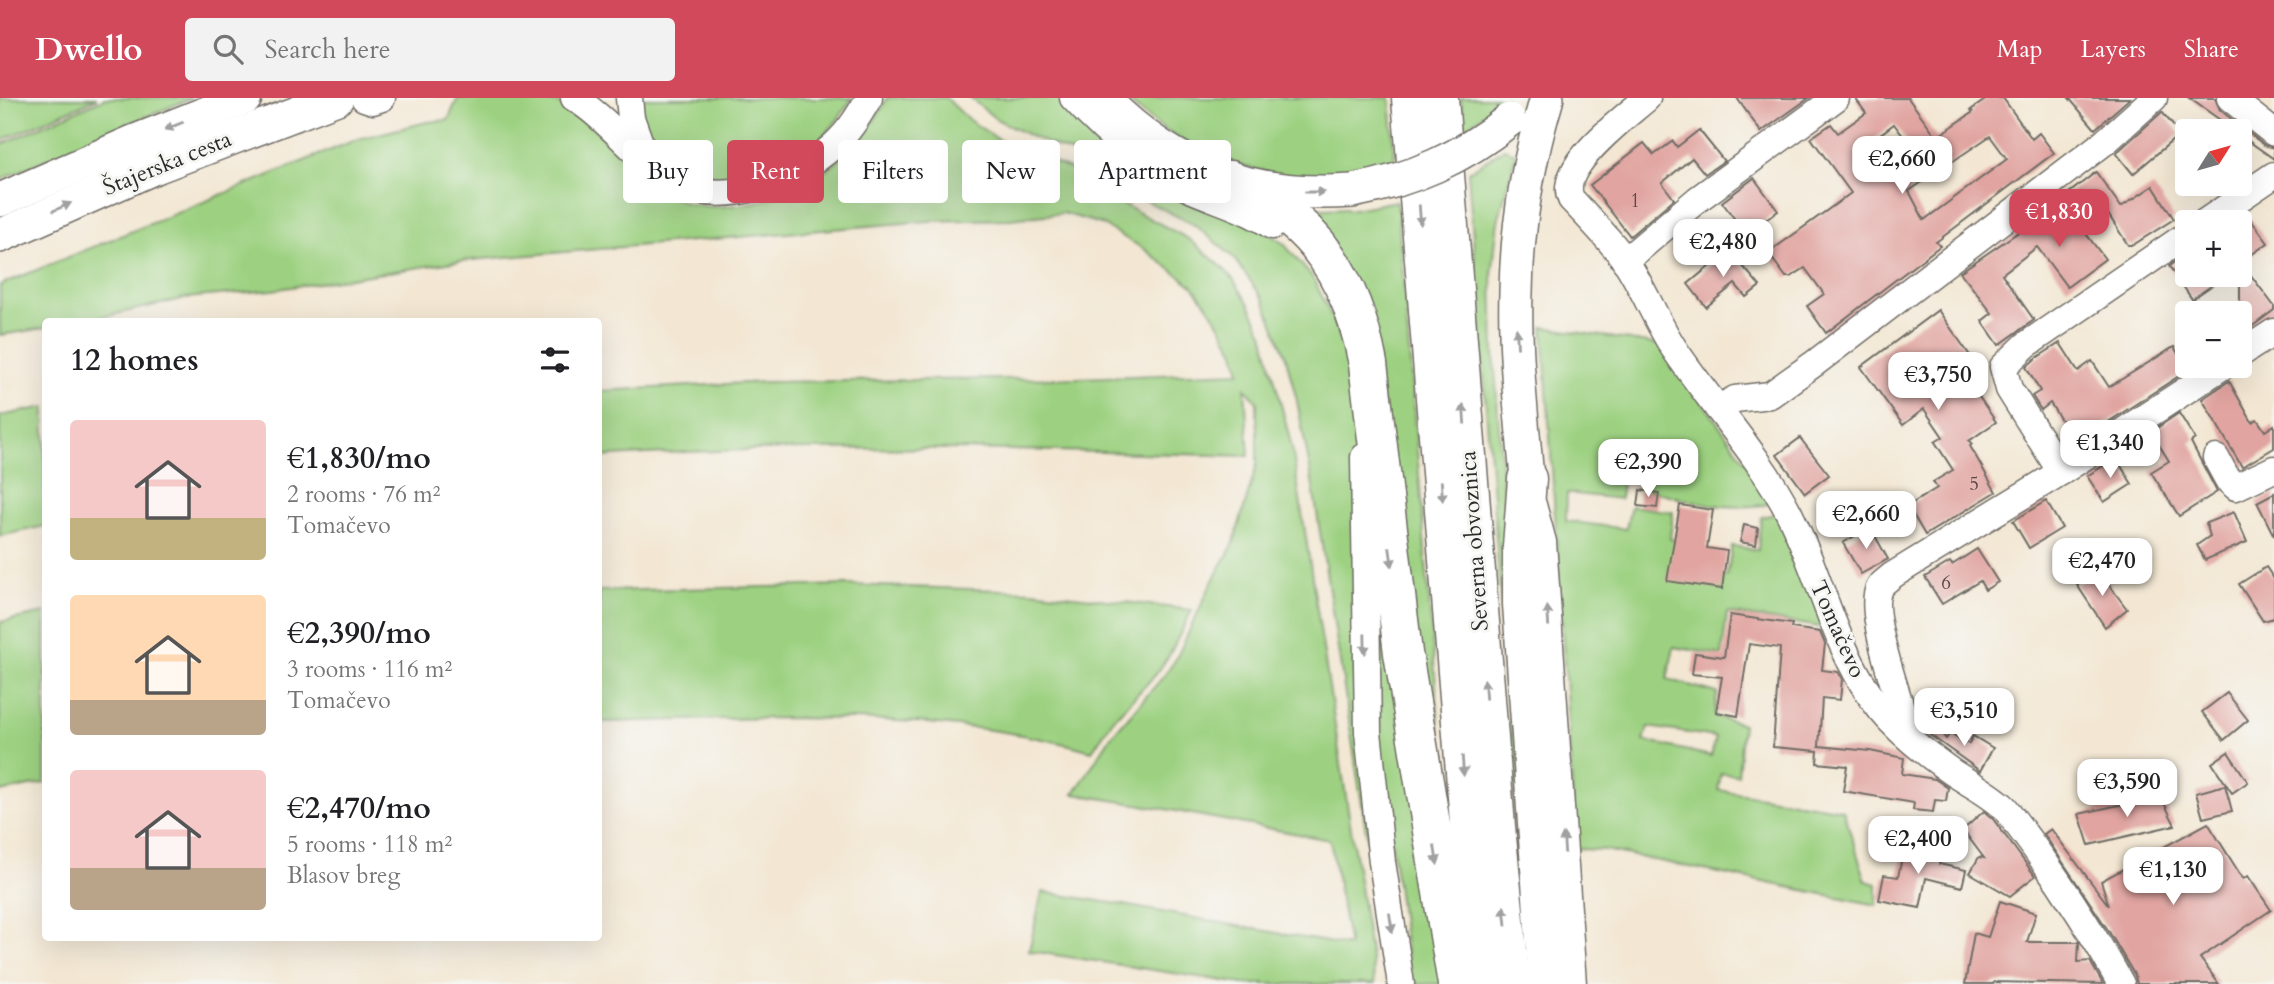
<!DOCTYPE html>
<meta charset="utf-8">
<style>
:root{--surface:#fff;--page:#f2f2f2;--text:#202124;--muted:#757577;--accent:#d1495b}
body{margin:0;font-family:Cardo,serif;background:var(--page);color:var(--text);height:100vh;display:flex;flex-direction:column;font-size:26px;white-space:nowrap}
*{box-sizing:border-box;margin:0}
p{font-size:23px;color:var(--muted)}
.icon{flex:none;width:38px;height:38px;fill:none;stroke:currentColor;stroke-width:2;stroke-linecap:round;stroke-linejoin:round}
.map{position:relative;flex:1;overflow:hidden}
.panel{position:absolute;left:42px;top:220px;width:560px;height:623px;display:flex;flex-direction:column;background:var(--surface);border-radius:7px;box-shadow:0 7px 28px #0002}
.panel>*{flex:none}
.guide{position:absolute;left:623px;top:42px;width:665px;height:63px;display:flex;gap:14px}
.needle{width:46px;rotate:53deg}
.tools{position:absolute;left:2175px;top:21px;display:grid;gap:14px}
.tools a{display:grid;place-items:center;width:77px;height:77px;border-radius:7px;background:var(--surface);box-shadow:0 7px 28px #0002;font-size:35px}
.price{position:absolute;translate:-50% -60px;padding:0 16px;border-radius:14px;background:#fff;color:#222;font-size:23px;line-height:46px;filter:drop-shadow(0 2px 4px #0008)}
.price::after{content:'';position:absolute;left:50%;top:42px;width:21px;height:16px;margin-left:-10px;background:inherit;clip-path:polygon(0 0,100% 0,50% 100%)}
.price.active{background:var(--accent);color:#fff}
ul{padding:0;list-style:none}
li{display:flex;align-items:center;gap:21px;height:175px;padding:0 28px}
li span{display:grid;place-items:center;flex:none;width:196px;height:140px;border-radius:7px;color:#555}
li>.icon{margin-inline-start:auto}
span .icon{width:84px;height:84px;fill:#fffc;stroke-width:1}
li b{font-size:30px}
h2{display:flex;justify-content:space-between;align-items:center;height:84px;padding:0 28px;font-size:30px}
.chip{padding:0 24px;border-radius:7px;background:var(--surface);box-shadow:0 7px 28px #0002;font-size:24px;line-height:63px}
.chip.active{background:var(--accent);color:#fff}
header{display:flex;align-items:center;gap:42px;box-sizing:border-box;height:98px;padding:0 35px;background:var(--accent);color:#fff}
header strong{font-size:33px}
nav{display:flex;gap:38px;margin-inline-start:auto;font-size:24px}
.search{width:490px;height:63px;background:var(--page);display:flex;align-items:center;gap:18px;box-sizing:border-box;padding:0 24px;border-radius:7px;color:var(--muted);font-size:26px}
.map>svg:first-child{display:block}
.green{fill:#9dd181;stroke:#647e56;stroke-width:2;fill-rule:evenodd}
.building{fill:#e1a4a0;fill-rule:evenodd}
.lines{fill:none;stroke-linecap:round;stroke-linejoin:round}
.minor-casing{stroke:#716d66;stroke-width:29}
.major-casing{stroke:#716d66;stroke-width:36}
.highway-casing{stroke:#716d66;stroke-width:41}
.minor{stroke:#fff;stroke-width:26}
.major{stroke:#fff;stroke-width:33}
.highway{stroke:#fff;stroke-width:38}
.major-bridge-casing{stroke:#716d66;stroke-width:36;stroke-linecap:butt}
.major-bridge{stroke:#fff;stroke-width:33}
.oneway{fill:#a0a0a0}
.labels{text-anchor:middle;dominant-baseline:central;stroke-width:6;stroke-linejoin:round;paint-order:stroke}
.number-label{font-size:19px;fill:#584948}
.street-label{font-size:23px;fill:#2b2b2b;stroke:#f6f6f2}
</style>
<header>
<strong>Dwello</strong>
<div class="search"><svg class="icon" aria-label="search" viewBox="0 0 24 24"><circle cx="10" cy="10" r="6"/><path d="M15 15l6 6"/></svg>Search here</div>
<nav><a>Map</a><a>Layers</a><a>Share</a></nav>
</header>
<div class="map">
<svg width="2274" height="886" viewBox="0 0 2274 886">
<rect width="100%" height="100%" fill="#f6f6f2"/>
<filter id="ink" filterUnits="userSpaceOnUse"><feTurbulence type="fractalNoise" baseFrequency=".0143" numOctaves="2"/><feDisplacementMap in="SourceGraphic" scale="14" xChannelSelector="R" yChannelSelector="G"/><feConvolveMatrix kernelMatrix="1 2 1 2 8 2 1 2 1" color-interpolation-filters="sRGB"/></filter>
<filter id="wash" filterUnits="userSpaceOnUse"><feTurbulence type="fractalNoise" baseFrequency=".00686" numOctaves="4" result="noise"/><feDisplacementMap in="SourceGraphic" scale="28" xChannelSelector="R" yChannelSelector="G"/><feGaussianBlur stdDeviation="1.57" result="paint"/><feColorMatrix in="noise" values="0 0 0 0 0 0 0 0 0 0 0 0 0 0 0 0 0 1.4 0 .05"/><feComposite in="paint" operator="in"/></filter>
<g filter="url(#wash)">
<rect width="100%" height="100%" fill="#f3e7d3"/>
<g class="green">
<path d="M0 0H97L0 43Z"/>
<path d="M105 0H192L99 38 0 82V47Z"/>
<path d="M458 0C487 0 532 0 558 5 602 25 622 71 662 94 682 106 705 110 728 108 797 103 857 61 887 0H946L969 22 1001 43 1074 73 1122 106 1189 141 1221 168 1233 181 1249 206 1263 235 1292 350 1375 886H1244L1029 853 1042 794 1118 806 1349 848 1330 742 1160 710 1074 696 1110 640 1164 578 1176 561 1212 484 1233 447 1257 366V304L1245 290 1249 358C1032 352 815 344 599 359V293L764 284 1077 280 1240 274 1235 254 1215 218 1193 188 1144 151 1101 126 1063 115 1009 121 927 123 460 163 272 192 186 200 81 224H46L45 230 0 237V187L358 41 427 24 448 22Z"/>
<path d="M637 0H852C843 15 833 30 819 42 773 81 680 104 646 36 641 26 640 11 637 0Z"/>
<path d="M970 0H1066L1284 146 1313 180 1335 225 1352 276 1371 765 1311 376 1297 303 1285 256 1264 202 1233 159 1195 127 1130 95 1079 58 1030 38 996 21Z"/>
<path d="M1126 0H1390L1395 64C1370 70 1342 77 1316 78 1246 79 1175 49 1126 0Z"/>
<path d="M1461 0H1506L1464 31Z"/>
<path d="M1505 50 1516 57 1498 123 1492 177 1494 254 1513 543 1527 844 1468 74Z"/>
<path d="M1397 103 1450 763 1376 271 1300 112 1347 110 1348 112Z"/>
<path d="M1543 229 1661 247 1774 403C1767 408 1761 407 1753 408 1714 412 1681 400 1643 390L1642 376 1623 373 1620 401 1567 395 1566 423 1626 431 1631 408 1673 414 1670 441 1696 446 1692 473 1727 478 1732 448 1758 452 1761 419 1777 416 1827 530 1727 515 1722 557 1674 549 1667 581 1717 595 1714 618 1743 626 1738 677 1721 675 1718 692 1843 712 1866 783 1877 786V807L1605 752 1576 751ZM1648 629 1716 639 1711 658 1644 643Z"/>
<path d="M45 309V428L0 438V318Z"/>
<path d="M1375 444 1446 886H1410L1379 651Z"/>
<path d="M847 487 1032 493 1192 512 1170 556 1156 576 1113 622 1092 653C935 609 760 621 599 624V493Z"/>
<path d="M45 515V685L0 694V524Z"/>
</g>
<g id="blocks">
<g class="building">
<path d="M1737 0H1809L1761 34Z"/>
<path d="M1855 0H1908L1937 39 1973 14 1971 12 1988 0H2003L2032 41 2039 35 2054 55 1936 144 1940 148 1826 235 1807 208 1824 196 1805 170 1791 179H1786L1768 155 1851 95 1811 40 1831 26 1838 35 1866 15ZM1894 26 1916 55 1888 74 1867 46ZM1990 38 2007 61 1924 122 1909 93Z"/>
<path d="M2069 0H2130L2095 31Z"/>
<path d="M2189 0H2215L2220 12 2264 47 2274 50V61L2240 37V33H2236Z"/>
<path d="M2162 14 2180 36 2133 76 2116 55Z"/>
<path d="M1699 32 1724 63 1705 76 1692 60 1662 85 1674 101 1630 138 1590 87 1644 45 1654 57 1673 43 1677 49Z"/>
<path d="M2096 74 2121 109 2153 88 2174 121 2133 147H2128L2099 102 2075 121 2105 161 2067 189 2037 149 2002 176 2034 222 1999 247 1982 223 1992 215 1960 174 2020 133Z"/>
<path d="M1754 80 1778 113 1746 136 1722 104Z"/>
<path d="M2246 115 2268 145 2241 164 2274 208V212L2246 233 2240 224V119Z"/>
<path d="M1729 152 1760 188 1746 199 1735 186 1706 209 1688 186Z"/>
<path d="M2188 155V177H2227L2192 201 2169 168Z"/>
<path d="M1938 212 1978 269 1965 278 1996 324 1969 343 1972 346 1970 348 1996 394 1925 437 1908 408 1937 390 1933 384 1953 372 1935 344 1943 339 1924 311 1903 327 1861 269Z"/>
<path d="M2060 245 2078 273 2092 263 2109 289 2174 249 2188 272 2076 345 2050 305 2041 312 2032 298 2040 293 2026 269 2035 261Z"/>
<path d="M2229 283 2252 324 2257 321 2265 333 2274 327V350L2242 369 2202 301Z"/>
<path d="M2179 315 2195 341 2191 344 2217 394 2179 418 2151 374 2169 363 2151 334Z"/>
<path d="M1800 340 1829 377 1805 395 1777 357Z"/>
<path d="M2116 360 2132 386 2104 404 2087 378Z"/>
<path d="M1640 392 1659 395 1657 410 1638 408Z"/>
<path d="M2274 395V438L2257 404Z"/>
<path d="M2046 403 2062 430 2029 450 2013 423Z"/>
<path d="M1680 407 1713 412 1707 450 1727 453 1722 491 1667 483Z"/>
<path d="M2234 414 2247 444 2205 462 2197 447 2210 438 2206 425Z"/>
<path d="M1744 427 1758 430 1756 447 1740 444Z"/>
<path d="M1870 429 1888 461 1861 476 1843 445Z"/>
<path d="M1977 451 1998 484 1985 492 1980 483 1942 506 1925 479 1950 464 1952 467Z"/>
<path d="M2266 469 2274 481V520L2263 523 2239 486Z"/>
<path d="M2098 472 2127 511 2105 529 2077 487Z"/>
<path d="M1730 517 1792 526 1791 530 1820 534 1825 546 1822 572 1838 574 1842 581 1840 602 1822 600 1819 648 1870 653 1904 660 1902 676 1935 681 1948 690 1946 703 1935 702 1933 714 1913 712 1914 705 1843 693 1847 668 1817 665 1818 653 1773 649 1780 550 1749 546 1738 618 1716 614 1722 579 1692 576 1695 555 1724 559Z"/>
<path d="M2227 595 2248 622 2224 642 2202 614Z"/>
<path d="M1934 625 1946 641 1950 635 1969 646 1973 638 1993 650 1980 673 1926 634Z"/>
<path d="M2228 654 2248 684 2232 695 2212 665Z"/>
<path d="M2225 687 2232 713 2203 720 2196 695Z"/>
<path d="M2157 691 2175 727 2089 747 2079 716 2132 704Z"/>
<path d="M1984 713 1993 721 2035 778 2010 798 1970 775 1979 759 1984 760 1963 732Z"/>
<path d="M2208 725 2243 781 2248 778 2271 812 2200 860 2219 886H2137L2135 878 2108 832 2044 736 2051 731 2109 808 2101 783Z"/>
<path d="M1905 745 1928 749 1926 759 1942 748 1939 766 1966 772 1962 789 1926 780 1920 810 1879 802 1884 777 1898 779Z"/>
<path d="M2000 803 2036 815 2027 844H2079L2078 864 2090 863 2103 886 1994 884 1993 886H1965L1974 835 1988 839Z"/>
</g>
</g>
</g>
<g filter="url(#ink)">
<use href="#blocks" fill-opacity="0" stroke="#716d66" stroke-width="2"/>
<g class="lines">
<defs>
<g id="minor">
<path d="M364 0 373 3 382 0"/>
<path d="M574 0C612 23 640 66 677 85 726 110 796 82 834 47 849 34 859 17 869 0"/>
<path d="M629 0 631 20 644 56"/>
<path d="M1073 0C1106 36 1143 69 1188 90 1217 103 1246 110 1272 128"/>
<path d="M1647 0C1626 19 1556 69 1571 101 1590 121 1611 142 1627 165 1644 192 1656 222 1673 249 1710 305 1758 355 1789 415 1820 476 1833 546 1874 603 1894 631 1924 654 1952 674 1970 686 1989 695 2005 710 2048 766 2087 824 2121 886"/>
<path d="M2230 0 2274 35"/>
<path d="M2205 124 2274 77"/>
<path d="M1625 163 1698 101 1836 0"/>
<path d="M2240 256 2274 234"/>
<path d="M1718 311 1735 301 1770 297 1815 265 2106 43 2154 0"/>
<path d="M1364 359 1368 634 1382 764 1401 886"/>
<path d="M2216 360 2228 382 2236 389 2274 371"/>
<path d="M2061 374 2009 291 2003 269 2026 247 2188 136"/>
<path d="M1533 407 1543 444 1573 886"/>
<path d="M1911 640C1902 611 1868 518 1878 493 1880 486 1887 482 1893 477L2061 374 2223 268"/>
</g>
<g id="major">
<path d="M1103 0C1173 73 1253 100 1352 93"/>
<path d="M0 102 133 44 245 0"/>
<path d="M0 138 153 70 337 0"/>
<path d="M1527 381C1522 319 1514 256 1516 194 1517 128 1528 63 1547 0"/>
</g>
<g id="highway">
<path d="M1411 0 1482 886"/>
<path d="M1439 0 1496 729 1511 886"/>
<path d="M1230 82C1251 95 1275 106 1294 123 1338 160 1358 212 1368 266L1403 555 1457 886"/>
<path d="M1527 381 1522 449V506L1548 886"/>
</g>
</defs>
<use href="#minor" class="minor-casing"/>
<use href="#major" class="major-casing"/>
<use href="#highway" class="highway-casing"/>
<use href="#minor" class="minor"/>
<use href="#major" class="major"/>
<use href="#highway" class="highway"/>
<defs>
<path id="major-bridge" d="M1352 93C1412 82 1462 60 1509 22"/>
</defs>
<use href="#major-bridge" class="major-bridge-casing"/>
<use href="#major-bridge" class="major-bridge"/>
</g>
<defs><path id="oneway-solid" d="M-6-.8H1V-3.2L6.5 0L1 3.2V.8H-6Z" transform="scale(1.75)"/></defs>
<g class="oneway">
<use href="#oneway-solid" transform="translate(174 28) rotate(158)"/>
<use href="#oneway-solid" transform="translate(1315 94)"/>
<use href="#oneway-solid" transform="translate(62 109) rotate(-24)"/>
<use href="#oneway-solid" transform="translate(1420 117) rotate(86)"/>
<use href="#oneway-solid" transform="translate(1517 240) rotate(-93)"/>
<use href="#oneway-solid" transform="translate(1464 316) rotate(-94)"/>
<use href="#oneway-solid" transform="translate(1442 393) rotate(86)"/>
<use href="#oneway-solid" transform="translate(1391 459) rotate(82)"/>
<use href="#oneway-solid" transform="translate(1548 518) rotate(-94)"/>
<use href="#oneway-solid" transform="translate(1365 546) rotate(89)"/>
<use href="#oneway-solid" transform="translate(1485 591) rotate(-94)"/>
<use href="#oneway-solid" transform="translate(1463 668) rotate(86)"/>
<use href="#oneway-solid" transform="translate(1564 745) rotate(-94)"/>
<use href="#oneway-solid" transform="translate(1436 757) rotate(81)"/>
<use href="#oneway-solid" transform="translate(1505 818) rotate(-96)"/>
<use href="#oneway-solid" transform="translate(1391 825) rotate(81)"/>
</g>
</g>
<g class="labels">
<g class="number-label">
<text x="1635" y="103">1</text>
<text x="1974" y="386">5</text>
<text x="1946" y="485">6</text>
</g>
<g class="street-label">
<text transform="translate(167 65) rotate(-22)">Štajerska cesta</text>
<text transform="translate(1474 443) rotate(-94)">Severna obvoznica</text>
<text transform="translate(1838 531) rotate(66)">Tomačevo</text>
</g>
</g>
</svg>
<div class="tools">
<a><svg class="needle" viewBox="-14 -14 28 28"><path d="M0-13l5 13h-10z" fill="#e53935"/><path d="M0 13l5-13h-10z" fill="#757577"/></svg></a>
<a>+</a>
<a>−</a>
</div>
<b class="price" style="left:1902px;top:98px">€2,660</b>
<b class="price active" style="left:2059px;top:151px">€1,830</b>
<b class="price" style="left:1723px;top:181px">€2,480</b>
<b class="price" style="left:1938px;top:314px">€3,750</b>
<b class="price" style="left:2110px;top:382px">€1,340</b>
<b class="price" style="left:1648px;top:401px">€2,390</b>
<b class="price" style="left:1866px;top:453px">€2,660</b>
<b class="price" style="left:2102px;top:500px">€2,470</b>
<b class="price" style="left:1964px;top:650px">€3,510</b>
<b class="price" style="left:2127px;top:721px">€3,590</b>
<b class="price" style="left:1918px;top:778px">€2,400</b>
<b class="price" style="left:2173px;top:809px">€1,130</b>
<div class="guide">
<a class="chip">Buy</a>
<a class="chip active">Rent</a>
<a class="chip">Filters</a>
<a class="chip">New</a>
<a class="chip">Apartment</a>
</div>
<section class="panel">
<h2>12 homes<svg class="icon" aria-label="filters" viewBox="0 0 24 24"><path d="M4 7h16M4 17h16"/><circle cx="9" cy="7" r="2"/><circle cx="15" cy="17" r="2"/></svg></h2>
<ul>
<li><span style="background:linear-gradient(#f6c9c9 70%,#c2b280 0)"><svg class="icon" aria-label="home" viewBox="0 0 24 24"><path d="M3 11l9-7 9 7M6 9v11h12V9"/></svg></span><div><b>€1,830/mo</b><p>2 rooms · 76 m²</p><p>Tomačevo</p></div></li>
<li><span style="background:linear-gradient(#ffd9b3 75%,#b9a48a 0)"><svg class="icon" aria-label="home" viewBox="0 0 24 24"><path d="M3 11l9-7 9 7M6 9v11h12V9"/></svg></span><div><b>€2,390/mo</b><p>3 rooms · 116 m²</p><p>Tomačevo</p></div></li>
<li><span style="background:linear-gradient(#f6c9c9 70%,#b9a48a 0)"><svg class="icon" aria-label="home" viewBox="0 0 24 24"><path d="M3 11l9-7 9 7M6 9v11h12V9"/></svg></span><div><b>€2,470/mo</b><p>5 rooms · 118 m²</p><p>Blasov breg</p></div></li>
</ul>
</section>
</div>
